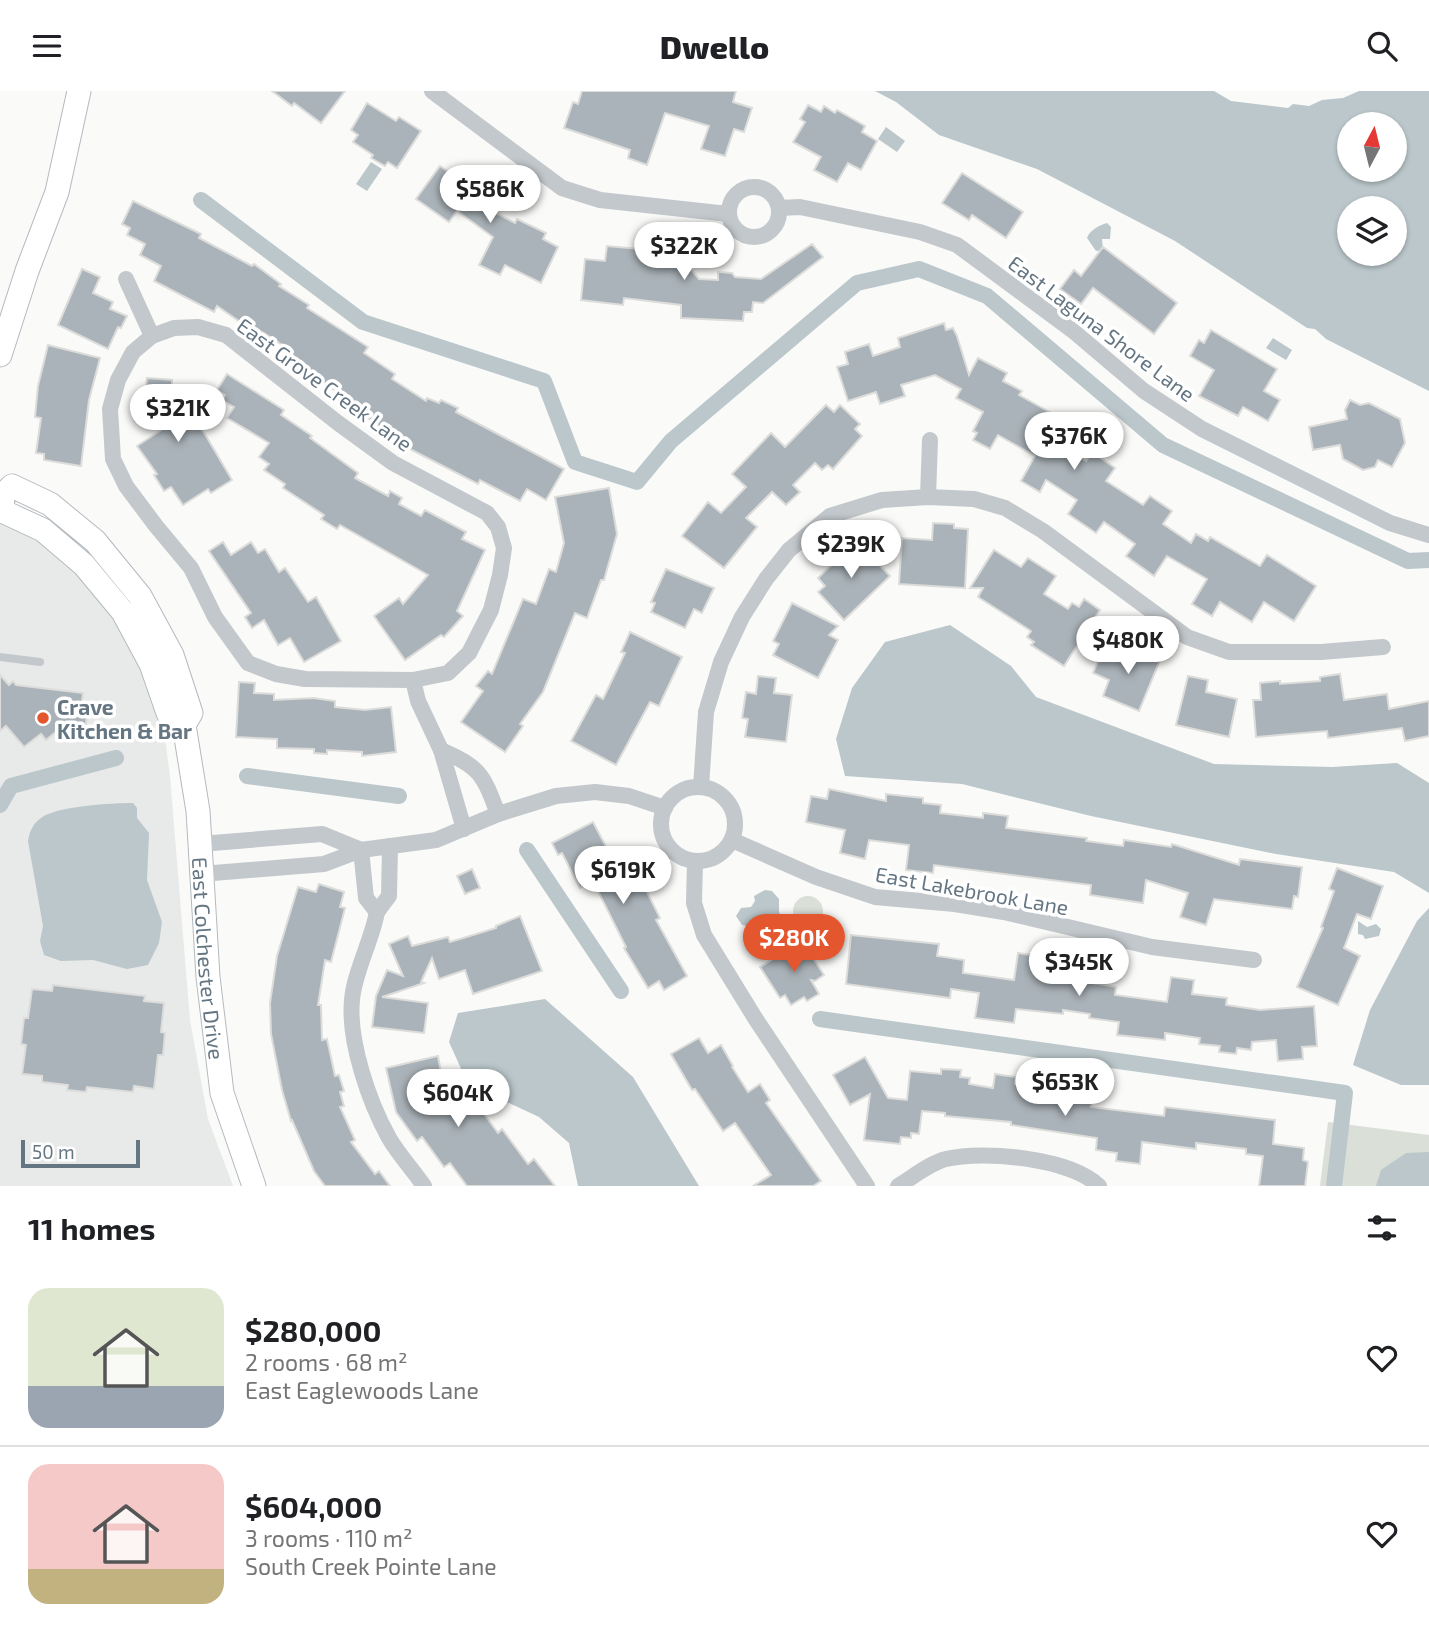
<!DOCTYPE html>
<meta charset="utf-8">
<style>
:root{--surface:#fff;--page:#f2f2f2;--text:#202124;--muted:#757577;--line:#e0e0e0;--accent:#e4572e}
body{margin:0;font-family:"Exo 2",sans-serif;background:var(--page);color:var(--text);height:100vh;display:flex;flex-direction:column;font-size:26px;white-space:nowrap}
*{box-sizing:border-box;margin:0}
p{font-size:23px;color:var(--muted)}
.icon{flex:none;width:38px;height:38px;fill:none;stroke:currentColor;stroke-width:2;stroke-linecap:round;stroke-linejoin:round}
.map{position:relative;height:1095px;overflow:hidden}
.side{display:flex;flex-direction:column;background:var(--surface);flex:1}
.side>*{flex:none}
.needle{width:46px;rotate:7deg}
.buttons{position:absolute;left:1337px;top:21px;display:grid;gap:14px}
.buttons a{display:grid;place-items:center;width:70px;height:70px;border-radius:50%;background:var(--surface);box-shadow:0 2px 5px #0004;font-size:35px}
.scale{position:absolute;left:21px;bottom:18px;width:119px;box-sizing:border-box;padding-left:7px;border:4px solid #657683;border-top:0;font-size:19px;line-height:24px;white-space:nowrap;color:#657683;-webkit-text-stroke:5px #fff;paint-order:stroke}
.price{position:absolute;translate:-50% -60px;padding:0 16px;border-radius:24px;background:#fff;color:#222;font-size:23px;line-height:46px;filter:drop-shadow(0 2px 4px #0008)}
.price::after{content:'';position:absolute;left:50%;top:42px;width:21px;height:16px;margin-left:-10px;background:inherit;clip-path:polygon(0 0,100% 0,50% 100%)}
.price.selected{background:var(--accent);color:#fff}
ul{padding:0;list-style:none}
li{display:flex;align-items:center;gap:21px;height:175px;padding:0 28px}
li+li{border-top:2px solid var(--line)}
li span{display:grid;place-items:center;flex:none;width:196px;height:140px;border-radius:21px;color:#555}
li>.icon{margin-inline-start:auto}
span .icon{width:84px;height:84px;fill:#fffc;stroke-width:1}
li b{font-size:30px}
h2{display:flex;justify-content:space-between;align-items:center;height:84px;padding:0 28px;font-size:30px}
header{display:flex;justify-content:space-between;align-items:center;height:91px;padding:0 28px;background:var(--surface);font-size:32px;font-weight:800}
.map>svg:first-child{display:block}
.built{fill:#e8e9e9}
.green{fill:#dadfd7}
.water{fill:#bbc7cb;fill-rule:evenodd}
.lines{fill:none;stroke-linecap:round;stroke-linejoin:round}
.canal{stroke:#bbc7cb;stroke-width:16}
.building{fill:#aab3b9;stroke:#dcdcda;stroke-width:2}
.secondary-casing{stroke:#b3babf;stroke-width:25}
.lane{stroke:#c3c8cc;stroke-width:8}
.street{stroke:#c3c8cc;stroke-width:16}
.secondary{stroke:#fff;stroke-width:23}
.poi-dot{fill:#e4572e;stroke:#fff;stroke-width:2.5}
.labels{text-anchor:middle;dominant-baseline:central;stroke-width:7;stroke-linejoin:round;paint-order:stroke}
.street-label{font-size:21px;fill:#657683;stroke:#fff}
.poi-label{font-size:21px;font-weight:bold;fill:#657683;stroke:#fff;text-anchor:start}
</style>
<header><svg class="icon" aria-label="menu" viewBox="0 0 24 24"><path d="M4 6h16M4 12h16M4 18h16"/></svg>Dwello<svg class="icon" aria-label="search" viewBox="0 0 24 24"><circle cx="10" cy="10" r="6"/><path d="M15 15l6 6"/></svg></header>
<div class="map">
<svg width="1429" height="1095" viewBox="0 0 1429 1095">
<rect width="100%" height="100%" fill="#fafaf8"/>
<path class="built" d="M0 430 23 436 100 499 161 617 170 685 190 929 208 1028 233 1095H0Z"/>
<g class="green">
<circle cx="808" cy="820" r="15"/>
<path d="M1328 1031 1429 1044V1095H1320Z"/>
</g>
<g class="water">
<path d="M875 0H1214L1231 10 1288 17 1293 13 1309 15 1322 9 1343 7 1359 0H1429V300L1326 248 1315 238 1307 237 1175 150 1037 78 939 44 896 11ZM1349 33H1395V79H1349ZM1349 117H1395V163H1349Z"/>
<path d="M886 36 905 50 897 61 878 48Z"/>
<path d="M371 71 382 78 367 100 356 93Z"/>
<path d="M1107 132 1111 136 1110 148H1102L1103 159 1096 160 1087 147C1089 140 1099 134 1107 132Z"/>
<path d="M1273 247 1292 259 1286 269 1266 257Z"/>
<path d="M950 534 1011 575 1036 606 1214 673 1332 676 1397 672 1429 692V802L1394 781 1276 763 1091 725 962 693 845 685 836 648 852 597 885 551Z"/>
<path d="M133 712 137 717V727L149 742 147 789 162 831 159 852 148 874 127 878 93 869 61 870 44 864 40 850 43 835 28 750C30 739 33 733 41 727 56 715 113 712 133 712Z"/>
<path d="M765 799 772 800 779 808V821L785 834 783 841 775 847 766 846 756 837 742 834 736 825 741 817 751 816 755 810 754 805Z"/>
<path d="M1429 817V994H1401L1353 974 1370 919 1417 830Z"/>
<path d="M1358 830 1367 836 1376 833 1381 838 1379 845 1365 848 1363 844 1358 843Z"/>
<path d="M545 908 633 986 699 1095H578L569 1052 539 1026 468 993 449 951 458 922Z"/>
<path d="M1429 1061V1095H1376L1381 1079 1406 1062Z"/>
</g>
<g class="lines">
<g class="canal">
<path d="M201 109 363 231 544 290 575 371 637 391 671 350 857 192 919 178 987 205 1163 354 1408 470 1429 469"/>
<path d="M247 685 399 705"/>
<path d="M0 714 11 695 116 667"/>
<path d="M527 759 621 900"/>
<path d="M820 928 1345 1002 1334 1095"/>
</g>
</g>
<g class="building">
<path d="M272 0H345L321 32 294 12 292 15Z"/>
<path d="M582 0H736L733 11 752 17 744 41 734 38 725 65 701 58 709 35 665 22 647 74 628 67 630 59 564 37 573 11 578 13Z"/>
<path d="M367 12 396 30 399 26 421 40 397 77 388 71 385 75 371 67 373 64 353 51 358 44 351 39Z"/>
<path d="M808 14 821 21 824 15 835 22 837 19 865 35 862 41 877 50 861 79 848 72 837 91 814 79 821 66 793 51 805 31 800 28Z"/>
<path d="M440 75 453 84 457 79 498 108 490 119 515 132 517 128 546 142 543 148 558 156 541 192 505 174 500 184 479 174 493 146 457 120 449 131 416 108Z"/>
<path d="M962 82 1023 121 1006 147 972 124 969 129 942 112Z"/>
<path d="M133 110 201 143 199 147 252 175 254 173 281 193 279 195 309 214 307 217 368 256 364 262 395 283 392 288 426 310 427 307 439 312 441 309 458 317 456 321 564 378 546 409 527 398 520 410 480 389 478 393 404 355 405 353 340 308 343 304 293 274 296 269 284 261 287 257 251 234 249 237 217 215 214 221 154 190 161 175 140 164 145 153 127 144 130 137 122 133Z"/>
<path d="M812 153 823 166 763 212 753 211 752 221H744L743 230 681 227V214L624 207 623 214 581 209 585 168 605 170 607 155 673 161V159L692 160 691 179 699 188 718 189V181L732 182 735 186 761 188Z"/>
<path d="M1103 156 1177 212 1154 243 1093 197 1081 213 1060 198 1074 179 1081 185Z"/>
<path d="M82 178 100 186 93 202 113 211 110 218 127 225 121 237 118 236 108 258 58 234Z"/>
<path d="M944 232 946 239 953 237 957 245 969 284 978 267 1007 282 1003 290 1022 300 1019 304 1064 329 1056 342 1069 349 1065 356 1086 370 1092 361 1115 377 1106 390 1143 414 1150 405 1172 420 1163 433 1191 452 1196 443 1208 450 1210 446 1260 475 1267 464 1316 495 1294 530 1264 511 1252 531 1220 511 1212 525 1192 513 1207 488 1167 465 1154 485 1126 465 1135 453 1104 431 1096 442 1068 423 1077 409 1046 389 1040 401 1021 390 1035 365 998 344 990 358 973 349 977 342 973 340 983 321 956 307 961 298 935 284 901 294 905 305 880 313 876 301 848 310 837 276 848 273 845 261 869 253 873 265 900 256 898 247Z"/>
<path d="M1211 239 1277 278 1264 300 1280 309 1268 330 1243 316 1238 325 1199 305 1214 279 1190 265 1199 249 1204 252Z"/>
<path d="M48 254 100 267 89 309 81 375 44 369V363L36 362 41 327 35 326 38 295Z"/>
<path d="M227 283 284 319 281 324 312 345 310 347 358 382 355 387 388 405 390 400 402 407 399 413 421 425 425 419 466 441 462 448 485 459 457 520 463 525 444 546 441 544 405 569 374 525 399 507 403 513 428 484 340 434 337 438 321 428 324 424 283 397 285 393 264 379 269 373 259 366 269 352 227 327 234 316 222 309 225 304 217 299Z"/>
<path d="M147 287 172 289V297L181 298 180 307 206 345 232 389 211 402 208 398 183 414 171 396 164 400 154 384 157 383 137 355 169 334 135 330 138 301 145 302Z"/>
<path d="M1350 309 1360 314 1369 312 1400 328 1405 352 1392 376 1378 369 1375 376 1363 379 1343 368 1340 354 1313 359 1309 336 1347 328 1345 319Z"/>
<path d="M826 314 834 321 840 314 860 333 855 338 862 345 833 378 828 374 822 379 815 372 793 394 800 401 786 414 772 401 746 427 757 436 724 477 682 445 708 411 721 422 746 396 732 383 771 342 785 356Z"/>
<path d="M609 397 617 443 604 489H601L587 527 575 522 543 601 520 633 523 635 505 661 461 631 483 600 476 595 488 580 492 583 523 508 536 513 549 478 556 481 564 452 555 406Z"/>
<path d="M933 432 954 433V437L968 438 965 497 899 493 902 447 932 449Z"/>
<path d="M856 450 890 485 844 529 818 501 825 495 818 487Z"/>
<path d="M223 451 231 464 251 451 258 462 265 458 279 481 285 477 308 511 316 506 341 550 304 571 290 547 278 554 264 529 252 537 245 526 251 522 209 460Z"/>
<path d="M994 459 1021 476 1028 467 1056 485 1044 503 1068 518 1072 512 1079 516 1084 508 1100 519 1064 575 1031 554 1034 551 1027 546 1031 540 978 506 983 497H970Z"/>
<path d="M666 478 714 497 702 522 694 518 685 537 651 521 655 512 651 511Z"/>
<path d="M792 512 838 535 829 544 838 549 818 587 773 564 779 553 773 550Z"/>
<path d="M630 541 682 566 659 615 650 611 616 674 571 650 596 604 603 608 625 562 621 561Z"/>
<path d="M1122 555 1145 565 1147 561 1161 567 1139 620 1103 605 1109 589 1093 582 1101 563 1116 570Z"/>
<path d="M1340 583 1344 609 1387 603 1389 618 1429 610V645L1405 650 1402 637 1328 647 1327 640 1256 646 1253 609H1261L1260 592 1280 590V593L1320 590V586Z"/>
<path d="M0 584 9 594 13 590 16 594 83 602 81 618 88 619 85 638 63 635 46 649 41 643 24 656 6 635 0 640Z"/>
<path d="M758 585 776 587 774 602 792 604 786 651 745 646 748 628 742 627 746 601 756 603Z"/>
<path d="M1188 585 1208 589 1206 601 1237 608 1229 646 1176 634Z"/>
<path d="M239 591 255 592 254 602 274 603V609L313 607 335 610V616L365 619 391 616 396 661 362 665V661L327 659V663L314 662V658L277 657V648L236 646Z"/>
<path d="M829 698 886 710V703L923 707V712L941 714 940 722 983 727V722L1008 725 1006 737 1087 747 1086 750 1123 755 1124 749 1171 756 1172 753 1239 774 1240 768 1302 776 1298 806 1294 805 1292 818 1214 808 1206 834 1180 826 1188 802 1146 789 1143 812 1090 804 1091 794 934 774 933 782 906 779 909 754 869 749 865 768 840 762 845 739 806 731 811 705 827 708Z"/>
<path d="M593 731 621 784 635 777 660 827 656 829 687 885 664 899 659 890 648 897 624 857 626 856 593 790 580 797 562 762 558 764 552 752Z"/>
<path d="M1337 777 1383 795 1371 828 1357 823 1344 857 1360 865 1338 914 1297 896 1323 837 1321 836 1334 800 1329 798Z"/>
<path d="M472 778 480 797 465 803 457 785Z"/>
<path d="M319 793 344 801 340 816 345 817 331 871 325 869 318 914H321L322 949 327 948 335 985 339 984 344 1000 340 1001 344 1015 340 1016 355 1049 351 1051 375 1083 379 1080 390 1095H325L314 1080 292 1029 291 1030 282 999 271 943 270 912 277 865 298 796 316 801Z"/>
<path d="M520 825 542 880 473 903 465 879 439 888 432 867 421 891 424 892 382 906 428 912 424 942 372 936 376 905 387 879 403 885 389 853 408 845 412 855 448 846 450 851 496 837V835Z"/>
<path d="M851 844 939 853 937 865 964 869 963 882 1014 889 1018 862 1044 866 1042 880 1074 884 1076 871 1094 873 1092 892 1116 896 1115 904 1167 911 1171 886 1194 889 1192 903 1227 907 1226 914 1260 919 1314 915 1317 955 1302 956 1303 968 1278 970 1276 949 1252 951 1251 959 1237 957 1236 963 1219 961 1220 955 1199 953 1200 947 1165 942V949L1117 944 1119 931 1089 927 1090 923 1063 919V923L1016 918 1014 932 975 927 979 902 951 898 950 907 846 893Z"/>
<path d="M802 850 824 884 815 890 811 889 819 903 807 910 804 906 791 914 785 904 780 907 760 876Z"/>
<path d="M53 894 145 905 144 910 164 912 161 941 165 942 163 964H158L154 998 134 995 133 1001 87 996 86 1001 67 999 68 994 42 991V985L22 983 26 954 21 953 24 927H28L32 898 52 900Z"/>
<path d="M699 947 708 962 721 954 733 975 732 976 748 1001 760 993 770 1009 766 1012 821 1090 813 1095H753L771 1084 735 1032 723 1040 695 998 692 999 671 963Z"/>
<path d="M438 965 441 982 468 1018 476 1012 498 1042 502 1038 528 1073 534 1068 555 1095H467L450 1072 444 1076 422 1046 417 1050 396 1021 386 977Z"/>
<path d="M865 966 888 1007 907 1009 910 980 941 983V978L961 979 960 986 970 987 969 993 993 997 995 983 1016 986 1015 993 1044 997 1045 989 1069 992 1068 1000 1093 1003 1091 1016 1164 1025 1165 1016 1275 1029 1273 1053 1304 1057 1303 1069 1308 1071 1305 1095H1259L1263 1065 1246 1063V1058L1196 1052V1058L1142 1051 1140 1073 1116 1070 1117 1062 1096 1059 1097 1047 1011 1034V1031L945 1025V1022L922 1020 919 1043 911 1042V1047L901 1046 900 1053 864 1049 870 1003 850 1014 833 984Z"/>
</g>
<g class="lines">
<defs>
<g id="secondary">
<path d="M0 264 27 180 57 101 79 0"/>
<path id="s1" d="M184 634 168 622 151 573 123 521 84 474 43 439 2 420 3 404 12 395 50 413 95 450 140 505 172 564 191 622 184 634 198 720 208 886 222 1002 254 1095"/>
</g>
</defs>
<use href="#secondary" class="secondary-casing"/>
<path class="lane" d="M0 566 40 571"/>
<g class="street">
<path d="M432 0 562 97 600 109 728 123"/>
<circle cx="754" cy="121" r="25"/>
<path d="M779 117 800 116 920 141 957 154 1072 239 1144 300 1202 338 1390 432 1429 444"/>
<path d="M126 188 152 245"/>
<path d="M928 406 930 349"/>
<path d="M413 589 448 582 469 562 491 519 500 484 504 457 498 436 487 422 393 372 338 332 226 244 198 236 174 237 152 245 133 261 118 289 110 318 113 368 126 395 156 435 191 477 215 526 248 572 276 583 305 588 413 589 418 610 441 659"/>
<path d="M701 696 706 621 721 571 742 526 766 488 789 459 830 425 882 409 928 406 974 408 1005 417 1043 440 1187 546 1229 561H1321L1383 556"/>
<circle cx="698" cy="733" r="37"/>
<path d="M464 738 441 659C480 676 483 683 498 723"/>
<path d="M732 749 816 786 875 806 955 813 1004 821 1152 856 1254 869"/>
<path d="M200 753 322 743 361 759"/>
<path d="M361 759 366 807 377 821 389 805 390 755"/>
<path d="M695 770 694 812 704 844 755 927 867 1095"/>
<path d="M201 783 324 773 361 759 436 749 498 723 556 705 595 701 629 705 665 717"/>
<path d="M377 821C372 849 354 882 352 909 348 950 369 1011 389 1047 399 1064 413 1079 424 1095"/>
<path d="M898 1095C913 1086 930 1072 946 1068 984 1059 1070 1067 1099 1095"/>
</g>
<use href="#secondary" class="secondary"/>
</g>
<circle class="poi-dot" cx="43" cy="627" r="7"/>
<g class="labels">
<g class="street-label">
<text transform="translate(1102 237) rotate(37)">East Laguna Shore Lane</text>
<text transform="translate(325 293) rotate(36)">East Grove Creek Lane</text>
<text transform="translate(972 799) rotate(10)">East Lakebrook Lane</text>
<text stroke="none"><textPath href="#s1" startOffset="868">East Colchester Drive</textPath></text>
</g>
<g class="poi-label">
<text x="57" y="615">Crave<tspan x="57" dy="24">Kitchen &amp; Bar</tspan></text>
</g>
</g>
</svg>
<div class="buttons">
<a><svg class="needle" viewBox="-14 -14 28 28"><path d="M0-13l5 13h-10z" fill="#e53935"/><path d="M0 13l5-13h-10z" fill="#757577"/></svg></a>
<a><svg class="icon" aria-label="layers" viewBox="0 0 24 24"><path d="M12 4l9 5-9 5-9-5zM3 14l9 5 9-5"/></svg></a>
</div>
<div class="scale">50 m</div>
<b class="price" style="left:490px;top:134px">$586K</b>
<b class="price" style="left:684px;top:191px">$322K</b>
<b class="price" style="left:178px;top:353px">$321K</b>
<b class="price" style="left:1074px;top:381px">$376K</b>
<b class="price" style="left:851px;top:489px">$239K</b>
<b class="price" style="left:1128px;top:585px">$480K</b>
<b class="price" style="left:623px;top:815px">$619K</b>
<b class="price selected" style="left:794px;top:883px">$280K</b>
<b class="price" style="left:1079px;top:907px">$345K</b>
<b class="price" style="left:1065px;top:1027px">$653K</b>
<b class="price" style="left:458px;top:1038px">$604K</b>
</div>
<section class="side">
<h2>11 homes<svg class="icon" aria-label="filters" viewBox="0 0 24 24"><path d="M4 7h16M4 17h16"/><circle cx="9" cy="7" r="2"/><circle cx="15" cy="17" r="2"/></svg></h2>
<ul>
<li><span style="background:linear-gradient(#dfe7d0 70%,#9aa5b1 0)"><svg class="icon" aria-label="home" viewBox="0 0 24 24"><path d="M3 11l9-7 9 7M6 9v11h12V9"/></svg></span><div><b>$280,000</b><p>2 rooms · 68 m²</p><p>East Eaglewoods Lane</p></div><svg class="icon" aria-label="heart" viewBox="0 0 24 24"><path d="M12 20l-8-8c-3-5 5-10 8-4 3-6 11-1 8 4z"/></svg></li>
<li><span style="background:linear-gradient(#f6c9c9 75%,#c2b280 0)"><svg class="icon" aria-label="home" viewBox="0 0 24 24"><path d="M3 11l9-7 9 7M6 9v11h12V9"/></svg></span><div><b>$604,000</b><p>3 rooms · 110 m²</p><p>South Creek Pointe Lane</p></div><svg class="icon" aria-label="heart" viewBox="0 0 24 24"><path d="M12 20l-8-8c-3-5 5-10 8-4 3-6 11-1 8 4z"/></svg></li>
</ul>
</section>
